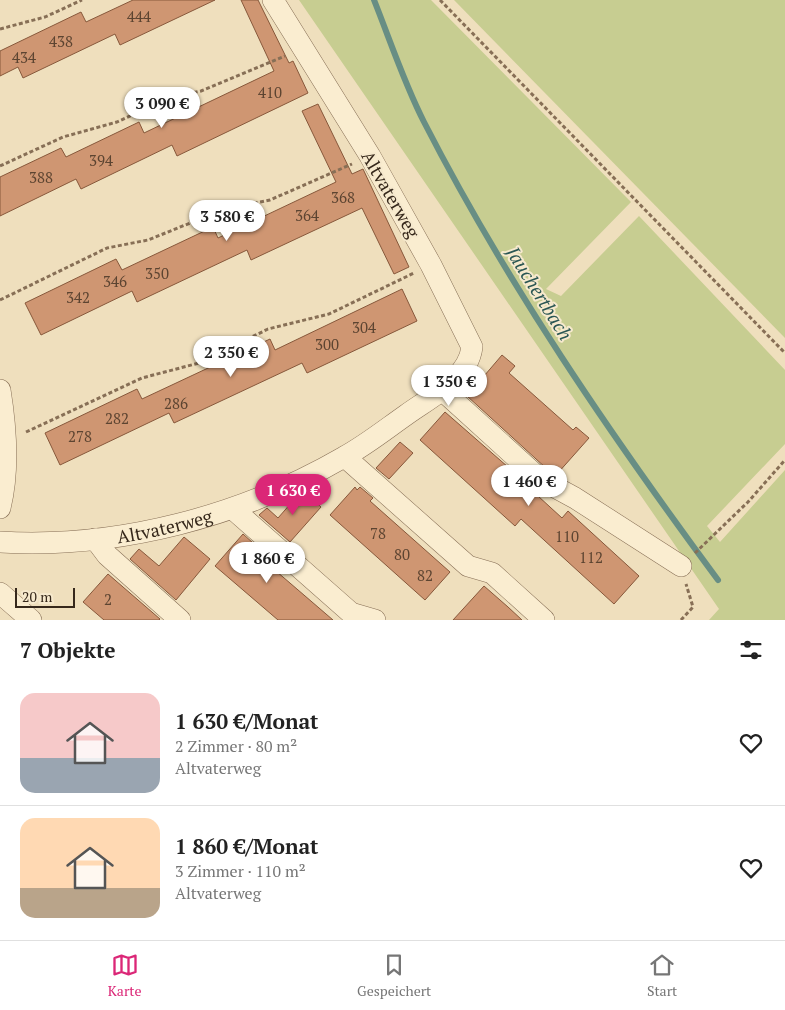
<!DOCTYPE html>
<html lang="de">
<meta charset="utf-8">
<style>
:root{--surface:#fff;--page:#f2f2f2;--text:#222;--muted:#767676;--line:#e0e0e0;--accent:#db2777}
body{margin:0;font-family:"PT Serif",serif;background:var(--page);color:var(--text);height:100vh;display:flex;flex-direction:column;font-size:19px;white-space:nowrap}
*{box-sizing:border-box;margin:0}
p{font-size:16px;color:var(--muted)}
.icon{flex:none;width:28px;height:28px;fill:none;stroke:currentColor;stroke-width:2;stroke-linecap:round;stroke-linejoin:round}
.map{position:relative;height:620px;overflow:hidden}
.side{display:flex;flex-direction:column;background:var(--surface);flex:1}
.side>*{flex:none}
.scale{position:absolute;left:15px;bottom:12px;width:60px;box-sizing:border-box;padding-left:5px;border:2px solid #36281b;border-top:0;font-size:14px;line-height:18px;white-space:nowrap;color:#36281b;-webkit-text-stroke:4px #f6e9cd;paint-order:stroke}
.price{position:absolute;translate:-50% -42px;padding:0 11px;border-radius:18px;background:#fff;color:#222;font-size:16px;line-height:32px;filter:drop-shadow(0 1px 2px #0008)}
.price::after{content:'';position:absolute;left:50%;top:30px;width:15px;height:11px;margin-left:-8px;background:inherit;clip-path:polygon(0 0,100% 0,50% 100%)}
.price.selected{background:var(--accent);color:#fff}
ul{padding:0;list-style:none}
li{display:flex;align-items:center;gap:15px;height:125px;padding:0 20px}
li+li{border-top:1px solid var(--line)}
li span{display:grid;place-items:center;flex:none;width:140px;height:100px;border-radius:15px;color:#555}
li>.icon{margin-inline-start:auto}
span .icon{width:60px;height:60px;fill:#fffc;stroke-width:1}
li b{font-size:21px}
h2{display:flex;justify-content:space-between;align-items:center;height:60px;padding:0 20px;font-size:21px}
.dock{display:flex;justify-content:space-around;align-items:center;height:70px;border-top:1px solid var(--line);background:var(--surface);font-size:14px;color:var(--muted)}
.dock a{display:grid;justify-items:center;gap:2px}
.dock .selected{color:var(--accent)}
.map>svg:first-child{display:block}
.green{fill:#c7cd91}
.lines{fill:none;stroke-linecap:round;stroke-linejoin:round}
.stream{stroke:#688e84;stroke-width:6}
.building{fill:#cf9672;stroke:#87583b}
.minor-casing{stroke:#876f56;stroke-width:22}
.path{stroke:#876f56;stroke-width:3;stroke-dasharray:4 2.5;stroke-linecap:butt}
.minor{stroke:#faedd0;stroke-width:21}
.labels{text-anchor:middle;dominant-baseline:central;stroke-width:4;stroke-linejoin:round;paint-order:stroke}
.number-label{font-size:15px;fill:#5c4431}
.street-label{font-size:18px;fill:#36281b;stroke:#f6e9cd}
.water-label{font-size:19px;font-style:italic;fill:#2a5653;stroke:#f6e9cd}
</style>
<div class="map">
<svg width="785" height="620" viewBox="0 0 785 620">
<rect width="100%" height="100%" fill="#efdfbd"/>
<g class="green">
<path d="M299 0H431L631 202 546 289 561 296 639 216 785 370V444L707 526 720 542 785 470V620H709L719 609Z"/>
<path d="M454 0H785V338Z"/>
</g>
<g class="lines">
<path class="stream" d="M374 0C390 40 404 83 424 122 507 284 610 434 718 580"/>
</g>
<g class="building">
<path d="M133 0H215L120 45 115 34 23 78 18 67 0 76V51L81 12 86 22Z"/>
<path d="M241 0H258L289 63 293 61 308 93 177 156 172 145 81 189 76 179 0 216V177L61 148 66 157 139 122 144 133 274 71Z"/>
<path d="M318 104 352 174 363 169 409 267 394 274 362 208 251 260 247 250 137 302 132 291 41 335 25 303 116 259 122 270 213 227 218 238 336 182 302 111Z"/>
<path d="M402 289 417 321 307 373 302 363 174 423 169 413 60 465 45 433 137 389 142 399 270 339 275 350Z"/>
<path d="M502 355 515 366 509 373 573 430 576 427 589 438 557 474 547 469 467 396Z"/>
<path d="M445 412 532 488 540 493 538 496 562 518 568 511 639 576 614 604 521 519 515 526 420 440Z"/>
<path d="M400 442 413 453 389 479 376 468Z"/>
<path d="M355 487 357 490 360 487 373 498 370 501 450 572 425 600 330 515Z"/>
<path d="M305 492 321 507 290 542 259 515 267 508 278 518 299 494Z"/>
<path d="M243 534 273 561 269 565 333 620H278L215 566Z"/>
<path d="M184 537 210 559 176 600 130 559 139 549 159 566Z"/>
<path d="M108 574 160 619 159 620H104L83 602Z"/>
<path d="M484 586 508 607 522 620H453Z"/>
</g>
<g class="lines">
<defs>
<g id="minor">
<path d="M0 390C6 427 9 472 0 508"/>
<path d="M442 390 540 479 575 498 681 566"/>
<path d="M345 457 468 566 492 573 544 620"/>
<path d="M233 509 351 613 375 620"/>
<path d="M95 539 107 555 180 620"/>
<path id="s1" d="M0 542C118 549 242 516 344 457 366 445 386 429 406 415 431 397 468 379 472 347L431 265 370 156 273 0"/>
<path d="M0 593 31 620"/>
</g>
</defs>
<use href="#minor" class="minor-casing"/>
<g class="path">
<path d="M440 0 785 353"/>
<path d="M0 29 45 17 82 0"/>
<path d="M0 166 63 137 117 122 168 98 201 91 285 56"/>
<path d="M0 300 107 248 148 240 225 209 270 200 352 164"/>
<path d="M26 432 142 378 199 363 268 329 329 314 414 273"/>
<path d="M695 553 748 502 785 460"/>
<path d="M681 620 693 607 686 584"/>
</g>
<use href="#minor" class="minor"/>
</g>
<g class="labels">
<g class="number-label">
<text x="139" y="16">444</text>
<text x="61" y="41">438</text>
<text x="24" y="57">434</text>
<text x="270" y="92">410</text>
<text x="101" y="160">394</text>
<text x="41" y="177">388</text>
<text x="343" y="197">368</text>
<text x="307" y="215">364</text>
<text x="157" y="273">350</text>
<text x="115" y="281">346</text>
<text x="78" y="297">342</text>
<text x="364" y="327">304</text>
<text x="327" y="344">300</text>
<text x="176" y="403">286</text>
<text x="117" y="418">282</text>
<text x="80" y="436">278</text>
<text x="378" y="533">78</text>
<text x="567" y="536">110</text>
<text x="402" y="554">80</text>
<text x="591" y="557">112</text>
<text x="425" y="575">82</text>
<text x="108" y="599">2</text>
</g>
<g class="street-label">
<text transform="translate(391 194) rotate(60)">Altvaterweg</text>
<text stroke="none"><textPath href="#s1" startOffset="166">Altvaterweg</textPath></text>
</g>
<g class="water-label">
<text transform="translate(540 293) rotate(58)">Jauchertbach</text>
</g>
</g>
</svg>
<div class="scale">20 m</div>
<b class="price" style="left:162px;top:129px">3 090 €</b>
<b class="price" style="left:227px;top:242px">3 580 €</b>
<b class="price" style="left:231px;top:378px">2 350 €</b>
<b class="price" style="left:449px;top:407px">1 350 €</b>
<b class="price" style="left:529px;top:507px">1 460 €</b>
<b class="price selected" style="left:293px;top:516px">1 630 €</b>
<b class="price" style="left:267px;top:584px">1 860 €</b>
</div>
<section class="side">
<h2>7 Objekte<svg class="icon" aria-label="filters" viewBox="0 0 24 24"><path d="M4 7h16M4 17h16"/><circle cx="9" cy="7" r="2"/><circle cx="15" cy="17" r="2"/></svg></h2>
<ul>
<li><span style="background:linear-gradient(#f6c9c9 65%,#9aa5b1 0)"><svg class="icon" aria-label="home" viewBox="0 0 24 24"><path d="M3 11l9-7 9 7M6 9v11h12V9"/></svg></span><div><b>1 630 €/Monat</b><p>2 Zimmer · 80 m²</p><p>Altvaterweg</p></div><svg class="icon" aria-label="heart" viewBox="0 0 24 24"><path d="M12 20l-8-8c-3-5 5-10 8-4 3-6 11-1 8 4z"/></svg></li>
<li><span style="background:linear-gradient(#ffd9b3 70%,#b9a48a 0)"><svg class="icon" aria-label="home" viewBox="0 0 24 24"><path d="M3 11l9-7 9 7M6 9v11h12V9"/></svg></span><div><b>1 860 €/Monat</b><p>3 Zimmer · 110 m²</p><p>Altvaterweg</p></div><svg class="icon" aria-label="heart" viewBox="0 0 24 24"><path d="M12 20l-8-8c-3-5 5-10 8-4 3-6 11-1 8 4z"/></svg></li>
</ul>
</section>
<nav class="dock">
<a class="selected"><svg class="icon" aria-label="map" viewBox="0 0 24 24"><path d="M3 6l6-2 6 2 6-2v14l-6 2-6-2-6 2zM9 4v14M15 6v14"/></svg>Karte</a>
<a><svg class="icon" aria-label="saved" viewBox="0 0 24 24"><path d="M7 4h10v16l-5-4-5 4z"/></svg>Gespeichert</a>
<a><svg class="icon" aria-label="home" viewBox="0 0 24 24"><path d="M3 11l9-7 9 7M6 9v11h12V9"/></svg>Start</a>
</nav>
